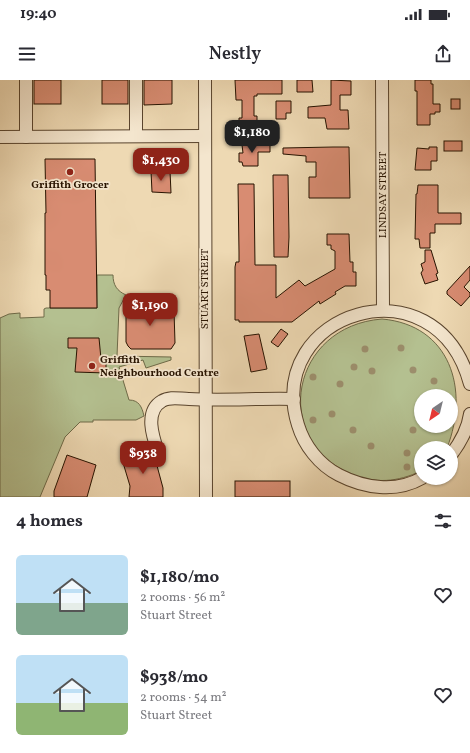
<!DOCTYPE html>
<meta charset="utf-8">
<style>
:root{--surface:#fff;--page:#f2f2f3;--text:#2b2b33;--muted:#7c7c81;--accent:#8f2418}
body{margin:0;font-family:Vollkorn,serif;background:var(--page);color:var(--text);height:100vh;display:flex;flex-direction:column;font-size:15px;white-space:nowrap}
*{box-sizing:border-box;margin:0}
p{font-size:13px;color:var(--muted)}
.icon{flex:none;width:22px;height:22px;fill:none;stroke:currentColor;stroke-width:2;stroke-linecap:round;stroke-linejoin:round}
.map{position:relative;height:417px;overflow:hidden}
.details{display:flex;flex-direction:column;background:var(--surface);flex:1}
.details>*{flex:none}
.needle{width:26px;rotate:215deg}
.fabs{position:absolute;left:414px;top:309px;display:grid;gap:8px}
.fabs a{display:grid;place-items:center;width:44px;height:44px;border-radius:50%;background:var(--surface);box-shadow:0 1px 3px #0004;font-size:20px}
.price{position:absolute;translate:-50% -34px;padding:0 9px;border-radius:8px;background:var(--accent);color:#fff;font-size:13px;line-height:26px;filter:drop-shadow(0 1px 2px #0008)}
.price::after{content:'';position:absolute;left:50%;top:24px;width:12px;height:9px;margin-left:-6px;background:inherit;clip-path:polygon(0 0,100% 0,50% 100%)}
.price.current{background:#222;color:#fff}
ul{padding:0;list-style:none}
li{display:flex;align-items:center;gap:12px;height:100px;padding:0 16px}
li span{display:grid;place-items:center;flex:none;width:112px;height:80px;border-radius:6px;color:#555}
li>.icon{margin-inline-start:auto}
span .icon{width:48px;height:48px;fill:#fffc;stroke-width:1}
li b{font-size:17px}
h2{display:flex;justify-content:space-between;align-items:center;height:48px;padding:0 16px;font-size:17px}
.status{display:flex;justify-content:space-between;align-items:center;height:28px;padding:0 20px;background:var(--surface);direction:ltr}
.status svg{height:11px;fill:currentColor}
header{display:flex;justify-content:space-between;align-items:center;height:52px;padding:0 16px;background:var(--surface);font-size:18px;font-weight:600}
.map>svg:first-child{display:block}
.green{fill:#b4c090;stroke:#6e6a48;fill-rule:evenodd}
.building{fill:#d88c72;stroke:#271300}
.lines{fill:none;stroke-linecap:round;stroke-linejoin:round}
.minor-casing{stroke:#59442d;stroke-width:14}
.minor{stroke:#f4e6ce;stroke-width:12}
.tree{fill:#9c8e6c}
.poi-dot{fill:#8f2418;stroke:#f4e6ce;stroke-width:1.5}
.labels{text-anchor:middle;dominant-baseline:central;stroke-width:3.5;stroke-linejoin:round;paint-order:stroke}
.poi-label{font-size:11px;font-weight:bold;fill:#271300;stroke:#f4e6ce}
.street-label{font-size:11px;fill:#271300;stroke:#f4e6ce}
</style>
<div class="status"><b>19:40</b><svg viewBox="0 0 49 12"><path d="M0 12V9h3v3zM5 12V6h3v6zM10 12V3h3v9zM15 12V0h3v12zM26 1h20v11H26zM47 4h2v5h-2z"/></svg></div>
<header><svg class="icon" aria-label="menu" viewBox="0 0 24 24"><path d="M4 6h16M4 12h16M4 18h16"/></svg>Nestly<svg class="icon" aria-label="share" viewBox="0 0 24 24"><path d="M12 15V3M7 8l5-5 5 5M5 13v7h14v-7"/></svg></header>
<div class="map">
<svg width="470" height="417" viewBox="0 0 470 417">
<rect width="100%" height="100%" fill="#eed9b3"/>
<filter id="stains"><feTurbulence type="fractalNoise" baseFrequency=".005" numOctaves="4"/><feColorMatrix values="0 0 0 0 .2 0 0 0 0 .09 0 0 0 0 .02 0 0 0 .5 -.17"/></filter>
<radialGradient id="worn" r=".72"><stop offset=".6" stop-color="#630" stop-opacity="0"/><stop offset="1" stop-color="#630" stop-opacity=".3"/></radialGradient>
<g class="green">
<path d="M97 195H113C113 205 117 211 126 215L119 228 117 276 171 277V280L146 288 143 280 119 287 129 320C139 320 142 327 144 336L136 340H93V342H80L65 357 40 417H0V238L9 234 20 233V238L44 237V229L46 228H97Z"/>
<path d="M382 239C450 245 470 309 447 368H421V391C398 402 375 404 351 394 270 359 291 246 382 239ZM421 316H451V346H421Z"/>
</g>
<g class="building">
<rect x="34" y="0" width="27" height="24"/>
<rect x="102" y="0" width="26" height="24"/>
<path d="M144 0H172V24L144 25Z"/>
<path d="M235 0H282V14H257V16H254V36H257V41H270V50H242V46H239V38H242V20H236Z"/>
<path d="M297 0H312L313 12H297Z"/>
<path d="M331 0 351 1V15H340V30H348L349 49H327L325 38H308V27L331 25Z"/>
<path d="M415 0H431V4H433V24H440V32H435V34H430V45H417V11H415Z"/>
<rect x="451" y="19" width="9" height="10"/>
<path d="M276 21H291V33H286V39H276Z"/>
<rect x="444" y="61" width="18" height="10"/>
<path d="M242 65H270V72H258V86H243L242 82H239V73H243Z"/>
<path d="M333 67H349L350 118H309V97H316V82H306V76L283 74V68Z"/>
<path d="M429 67H437V81H431V90H415L417 68 429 69Z"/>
<path d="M45 79H95L97 228H50V210H46V195H45V133H46Z"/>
<path d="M151 91H170L171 113 152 112Z"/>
<path d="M273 95H288L289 157 288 177H274Z"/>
<path d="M238 104H254L255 185H276V218L299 200 305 206 335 189V171L331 169V165H327V154H349L350 182H353V192H356V206H345L335 212 336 214 320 224 319 221 292 242H239V240H235V187L236 182H239V172Z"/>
<path d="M418 105H438V133H461V144H435V153H430V168H420L419 159H415L416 114H417Z"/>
<path d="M425 170H431L438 193 436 194 438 200 425 204 421 193 423 190 421 184 425 182Z"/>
<path d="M470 186V200L464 207 470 213V216L461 226 447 214V211Z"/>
<path d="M139 224H168L172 227 174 231 175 263 171 269H131L128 266 126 262V231L128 227Z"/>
<path d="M281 249 288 254 278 267 271 262Z"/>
<path d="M259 254 267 289 251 292 244 256Z"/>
<path d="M68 258H99L101 279 106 280V293L75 292 77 268H68Z"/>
<path d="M149 369 152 378 156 382 163 408V417H129L130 406 121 376Z"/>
<path d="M67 375 96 385 87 417H54V411Z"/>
<rect x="235" y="401" width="55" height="16"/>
</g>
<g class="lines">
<defs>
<g id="minor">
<path d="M26 0V57"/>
<path d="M136 0V56"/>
<path d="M205 0 206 417"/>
<path d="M382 0 383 230"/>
<path d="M0 57 205 56"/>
<path d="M159 375C154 360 143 332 162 321 170 316 180 319 189 319 224 321 259 318 294 319"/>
<path d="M451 375C460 363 468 349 470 334"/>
<path d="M422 398C396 413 364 408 339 395 319 385 304 365 298 345 263 232 436 177 470 304"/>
</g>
</defs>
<use href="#minor" class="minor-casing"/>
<use href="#minor" class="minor"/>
</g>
<g class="tree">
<circle cx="401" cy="268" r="3.5"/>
<circle cx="365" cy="269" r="3.5"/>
<circle cx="354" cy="287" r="3.5"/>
<circle cx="413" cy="290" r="3.5"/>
<circle cx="372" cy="291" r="3.5"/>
<circle cx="313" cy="297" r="3.5"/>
<circle cx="434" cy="301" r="3.5"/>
<circle cx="340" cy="304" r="3.5"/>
<circle cx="332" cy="334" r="3.5"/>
<circle cx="313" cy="340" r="3.5"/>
<circle cx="353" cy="350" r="3.5"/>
<circle cx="413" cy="350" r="3.5"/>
<circle cx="371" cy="366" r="3.5"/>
<circle cx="407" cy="373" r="3.5"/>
<circle cx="407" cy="387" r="3.5"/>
</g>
<g class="poi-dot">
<circle cx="70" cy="92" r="4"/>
<circle cx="92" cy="286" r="4"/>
</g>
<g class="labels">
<g class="poi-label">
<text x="70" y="105">Griffith Grocer</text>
<text x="100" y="280" text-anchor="start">Griffith<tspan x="100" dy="13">Neighbourhood Centre</tspan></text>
</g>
<g class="street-label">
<text transform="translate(383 115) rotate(-90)">LINDSAY STREET</text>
<text transform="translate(205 209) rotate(-90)">STUART STREET</text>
</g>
</g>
<rect width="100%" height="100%" filter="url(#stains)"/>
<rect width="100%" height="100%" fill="url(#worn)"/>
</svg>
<div class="fabs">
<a><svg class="needle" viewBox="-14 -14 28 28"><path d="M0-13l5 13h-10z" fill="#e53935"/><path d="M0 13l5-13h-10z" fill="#7c7c81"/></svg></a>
<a><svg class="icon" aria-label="layers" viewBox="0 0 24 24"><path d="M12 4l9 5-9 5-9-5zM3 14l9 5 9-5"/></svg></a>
</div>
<b class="price current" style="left:252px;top:74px">$1,180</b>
<b class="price" style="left:161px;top:102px">$1,430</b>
<b class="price" style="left:150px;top:247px">$1,190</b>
<b class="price" style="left:143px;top:395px">$938</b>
</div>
<section class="details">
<h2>4 homes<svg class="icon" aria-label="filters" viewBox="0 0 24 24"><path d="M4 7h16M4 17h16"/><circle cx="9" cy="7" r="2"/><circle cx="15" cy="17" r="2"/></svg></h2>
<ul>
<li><span style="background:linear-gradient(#bfe0f5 60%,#7fa58c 0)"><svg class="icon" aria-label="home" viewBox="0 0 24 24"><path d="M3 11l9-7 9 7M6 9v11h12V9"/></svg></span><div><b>$1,180/mo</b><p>2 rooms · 56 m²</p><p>Stuart Street</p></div><svg class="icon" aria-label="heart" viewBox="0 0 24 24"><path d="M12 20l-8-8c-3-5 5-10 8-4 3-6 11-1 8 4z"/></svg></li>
<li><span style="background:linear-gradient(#bfe0f5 60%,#8fb573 0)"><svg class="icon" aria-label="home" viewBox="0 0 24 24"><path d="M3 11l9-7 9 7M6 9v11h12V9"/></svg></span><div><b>$938/mo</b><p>2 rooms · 54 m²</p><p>Stuart Street</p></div><svg class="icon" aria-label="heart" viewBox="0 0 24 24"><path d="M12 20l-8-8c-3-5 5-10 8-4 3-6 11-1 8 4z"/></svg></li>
</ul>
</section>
